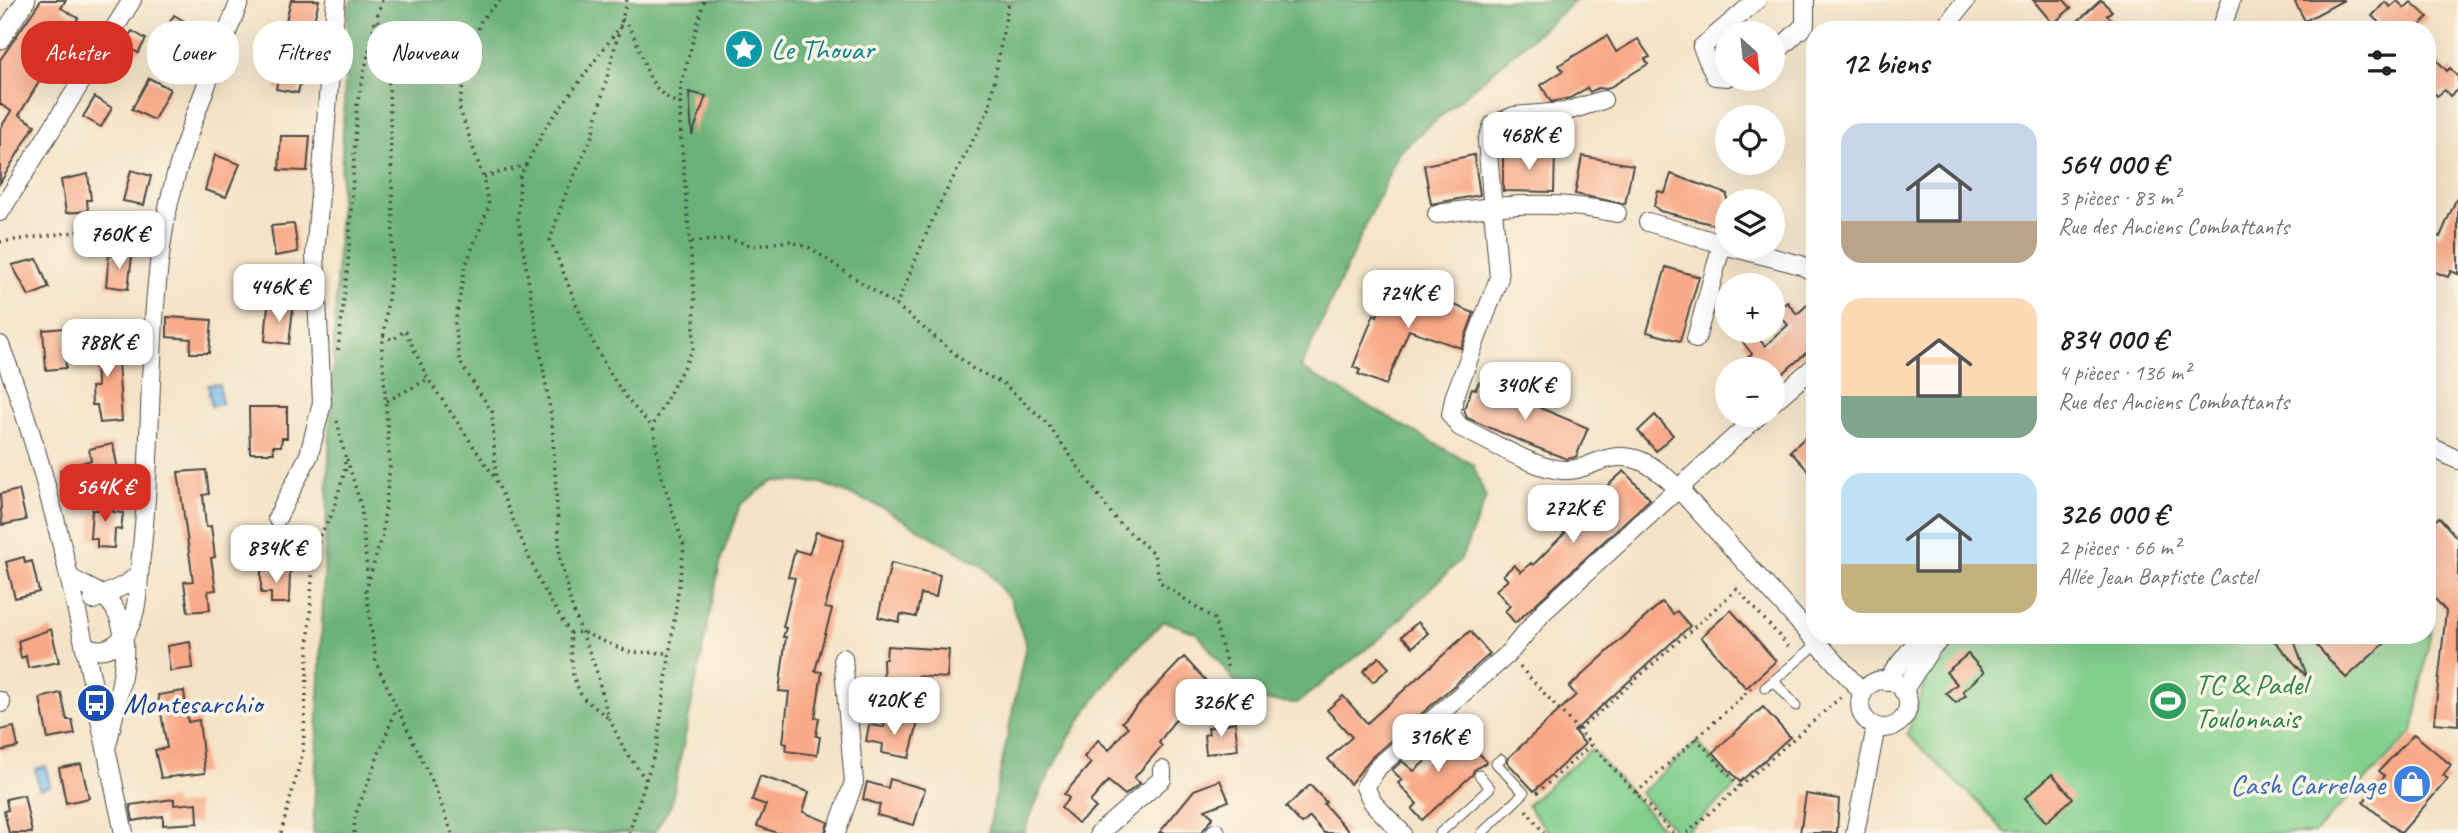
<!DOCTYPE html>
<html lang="fr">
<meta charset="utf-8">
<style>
:root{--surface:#fff;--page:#f6f6f6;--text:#202124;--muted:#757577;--accent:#d93025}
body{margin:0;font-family:Caveat,sans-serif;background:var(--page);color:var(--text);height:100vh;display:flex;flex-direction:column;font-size:26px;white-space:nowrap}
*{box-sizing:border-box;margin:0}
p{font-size:23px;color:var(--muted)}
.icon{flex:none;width:38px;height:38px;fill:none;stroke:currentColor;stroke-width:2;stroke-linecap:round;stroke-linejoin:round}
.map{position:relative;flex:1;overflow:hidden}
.drawer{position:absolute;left:1806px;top:21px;width:630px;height:623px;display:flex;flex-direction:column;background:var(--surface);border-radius:28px;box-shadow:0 7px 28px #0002}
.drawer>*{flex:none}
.banner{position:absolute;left:21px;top:21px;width:665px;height:63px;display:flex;gap:14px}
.needle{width:46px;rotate:153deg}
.fabs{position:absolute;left:1715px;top:21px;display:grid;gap:14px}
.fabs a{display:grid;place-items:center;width:70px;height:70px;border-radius:50%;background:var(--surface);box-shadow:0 7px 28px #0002;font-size:35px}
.price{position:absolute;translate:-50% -60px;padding:0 16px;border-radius:14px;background:#fff;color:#222;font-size:23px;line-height:46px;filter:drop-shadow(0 2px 4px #0008)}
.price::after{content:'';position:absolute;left:50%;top:42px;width:21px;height:16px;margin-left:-10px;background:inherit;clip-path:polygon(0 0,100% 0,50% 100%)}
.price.active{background:var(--accent);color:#fff}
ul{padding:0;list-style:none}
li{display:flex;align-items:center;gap:21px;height:175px;padding:0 35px}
li span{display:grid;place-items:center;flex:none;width:196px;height:140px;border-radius:21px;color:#555}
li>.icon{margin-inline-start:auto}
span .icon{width:84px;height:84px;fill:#fffc;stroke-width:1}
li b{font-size:30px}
h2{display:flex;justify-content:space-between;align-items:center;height:84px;padding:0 35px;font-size:30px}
.pill{padding:0 24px;border-radius:28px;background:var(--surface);box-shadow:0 7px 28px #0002;font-size:24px;line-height:63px}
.pill.active{background:var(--accent);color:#fff}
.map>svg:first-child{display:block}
.green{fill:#83d08e;stroke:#577e5c;stroke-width:2}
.forest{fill:#6ab279;stroke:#4a6e52;stroke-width:2}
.water{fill:#74bcec;stroke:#50748c;stroke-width:2}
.building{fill:#f9a987}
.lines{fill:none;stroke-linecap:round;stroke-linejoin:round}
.service-casing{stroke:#494742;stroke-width:11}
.minor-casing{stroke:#494742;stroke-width:20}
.path{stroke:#494742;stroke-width:3.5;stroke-dasharray:2 5;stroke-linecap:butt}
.service{stroke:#fff;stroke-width:9}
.minor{stroke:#fff;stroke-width:18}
.labels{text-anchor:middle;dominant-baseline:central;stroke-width:7;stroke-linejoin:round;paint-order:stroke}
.culture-label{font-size:30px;fill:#0d838f;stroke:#fcf5e5;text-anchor:start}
.leisure-label{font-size:30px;fill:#27864d;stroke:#fcf5e5;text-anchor:start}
.transit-label{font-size:30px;fill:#164399;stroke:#fcf5e5;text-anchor:start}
.shop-label{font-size:30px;fill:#366cbe;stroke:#fcf5e5;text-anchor:end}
</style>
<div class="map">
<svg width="2458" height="833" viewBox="0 0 2458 833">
<rect width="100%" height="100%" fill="#fcf5e5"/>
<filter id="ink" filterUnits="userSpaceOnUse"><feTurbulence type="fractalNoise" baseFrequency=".0143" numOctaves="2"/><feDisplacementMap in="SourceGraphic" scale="14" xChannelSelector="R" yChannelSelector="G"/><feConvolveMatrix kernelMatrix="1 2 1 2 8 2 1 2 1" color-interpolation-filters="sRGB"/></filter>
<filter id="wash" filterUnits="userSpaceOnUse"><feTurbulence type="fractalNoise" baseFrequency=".00686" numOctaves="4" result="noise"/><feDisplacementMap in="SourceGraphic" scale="28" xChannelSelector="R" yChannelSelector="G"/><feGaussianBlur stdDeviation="1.57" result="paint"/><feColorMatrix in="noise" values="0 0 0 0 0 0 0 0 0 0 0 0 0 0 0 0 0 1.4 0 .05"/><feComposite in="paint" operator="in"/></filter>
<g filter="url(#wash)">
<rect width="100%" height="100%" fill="#f4e3c7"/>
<g class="green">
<path d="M2427 605 2434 612 2413 732 2314 833H2006L1979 803 1907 735 1929 670 1967 635H2427Z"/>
<path d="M1697 742 1736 787 1684 833H1677L1640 793Z"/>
<path d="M1591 749 1667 833H1549L1527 805Z"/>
</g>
<path class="forest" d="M351 0H1576L1399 152 1301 368 1473 465 1486 498 1461 559 1383 636 1297 703 1249 700 1197 633 1164 621C1102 680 1053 752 1024 833H988L1026 644 1010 600 984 567 881 507 821 483 773 481 740 505 721 559 671 805 654 833H313L348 13Z"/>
<g class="water">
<path d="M219 384 222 404 211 406 208 385Z"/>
<path d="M46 766 50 786 39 789 35 769Z"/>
</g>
<g id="blocks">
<g class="building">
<path d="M41 0H66L61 8 78 18 19 115 35 125 0 183V129L11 111 0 104V60Z"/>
<path d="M291 0H319L311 33 322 34 321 49 318 48 314 77 302 75 298 93 276 89 287 38 280 36 282 29 289 30 290 26 285 25Z"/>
<path d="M2033 0H2064L2071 8 2053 24Z"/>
<path d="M2101 0 2112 11 2107 15 2122 30H2068Z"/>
<path d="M2294 0H2344L2305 21Z"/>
<path d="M2397 1 2405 8 2411 2 2428 17 2416 30H2387L2372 16 2385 2 2390 7Z"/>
<path d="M174 15 193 26 180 47 161 37Z"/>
<path d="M132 31 146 39 138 53 124 44Z"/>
<path d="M1607 36 1616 52 1638 39 1650 57 1645 59 1648 64 1607 89 1598 88 1590 92 1587 88 1570 98 1551 102 1541 85 1563 71 1559 65Z"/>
<path d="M2427 50 2447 71 2450 68 2458 77V89L2450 96 2445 90 2437 96 2427 85Z"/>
<path d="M149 78 170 89 154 120 132 109Z"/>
<path d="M689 92 706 96 692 135Z"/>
<path d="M95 97 112 108 101 127 83 117Z"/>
<path d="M281 136H310L307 171 279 170Z"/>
<path d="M1503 152 1555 153 1554 192 1503 191Z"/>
<path d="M215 155 240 164 226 197 205 190Z"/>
<path d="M1474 155 1480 195 1431 204 1424 165Z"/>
<path d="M1582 156 1633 165 1625 204 1575 194Z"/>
<path d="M131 170 151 176 144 205 123 201Z"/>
<path d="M88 174 91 200H87L88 211 66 213 61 180Z"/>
<path d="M1671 174 1727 194V228L1660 211 1654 206 1658 191 1665 193Z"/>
<path d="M2458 195V274L2451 271 2448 277 2427 269V249L2434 234 2440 237Z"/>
<path d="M294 224 298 252 275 256 271 226Z"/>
<path d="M109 255 132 256 128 289 106 286Z"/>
<path d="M37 259 49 288 29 296 12 265Z"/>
<path d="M1666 267 1699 277 1680 341 1647 332Z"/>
<path d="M1395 285 1423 297 1425 293 1474 313 1461 348 1409 330 1386 385 1358 374 1360 370 1353 367 1374 314 1377 316 1387 294 1391 295Z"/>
<path d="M1815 298V345L1780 376 1773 382V369H1735L1752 354 1742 341 1753 332 1765 346 1788 325 1776 311 1787 302 1797 314Z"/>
<path d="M268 305 293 308 289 344 265 341Z"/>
<path d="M167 317 212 320 209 353H190L191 339 167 337Z"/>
<path d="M64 328 66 368 46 370 43 330Z"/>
<path d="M96 332H116L122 421 100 423 97 405H92L91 387H97Z"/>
<path d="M1479 382 1588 428 1576 457 1567 459 1535 447 1467 418 1464 409 1472 388 1476 389Z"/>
<path d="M249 407H287V438H282L281 446H273L274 453H250Z"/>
<path d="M1655 415 1673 435 1656 451 1638 431Z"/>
<path d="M1815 429V478L1790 451Z"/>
<path d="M113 444 119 475 96 480 95 475 65 485 60 470 91 460 89 449Z"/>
<path d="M206 470 209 494 203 495 206 527 211 526 215 557 211 558 216 590 208 591 210 610 188 612 184 582 193 581 178 472Z"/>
<path d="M1624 471 1650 499 1515 623 1505 611 1510 606 1496 590 1508 580 1503 575 1514 565 1521 572 1531 563 1533 565 1565 533 1558 525 1569 515 1571 518Z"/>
<path d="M19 490 26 520 2 525 0 494Z"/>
<path d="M99 499 114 500 113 512 123 513 121 530 115 529 114 548 97 547V539L90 538 92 510H98Z"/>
<path d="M2439 517 2458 539V725L2434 723 2446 611 2427 590V528Z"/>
<path d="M816 532 844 540 825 608 832 609 815 671 822 672 815 718H819L816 736 820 737 817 755 786 751 787 744 783 743 789 692 779 691 786 637H783L786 628 783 627 795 578 788 577 795 550 809 554Z"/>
<path d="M24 557 25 563 32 561 39 592 15 598 6 562Z"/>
<path d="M891 563 940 575 936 597 921 594 916 617 901 614 899 622 878 617Z"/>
<path d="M261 570 290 571 289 603H271V593H261Z"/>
<path d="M1662 602 1673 614 1677 611 1690 626 1574 731 1585 744 1534 791 1507 762 1508 758 1576 695 1569 687Z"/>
<path d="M1731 610 1776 661 1746 688 1701 637Z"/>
<path d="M1418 622 1428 633 1413 647 1402 636Z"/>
<path d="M51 629 59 662 28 668 26 656 21 658 18 641Z"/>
<path d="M1470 631 1490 654 1371 758 1350 784 1328 759 1352 737 1327 710 1343 696 1367 723Z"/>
<path d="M2269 635H2292L2307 676H2306Z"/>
<path d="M2307 635H2394L2346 678Z"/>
<path d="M190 642 193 668 170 671 167 646Z"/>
<path d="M887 646 949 650 947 678 918 676V691L884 689 883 659H886Z"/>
<path d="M1968 654 1984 672 1963 691 1966 695 1956 703 1946 693 1957 684 1946 672Z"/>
<path d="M1184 657 1209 684 1172 724 1159 743 1162 746 1134 778 1140 783 1125 795 1108 781 1090 802 1096 808 1078 823 1061 808 1069 798 1064 794 1091 763 1084 757 1098 740 1109 750 1128 727 1122 722Z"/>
<path d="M1379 657 1389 668 1373 682 1363 671Z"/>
<path d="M184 691 188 722 199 720 205 773 161 778 155 750 167 748 158 695Z"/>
<path d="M61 693 67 720H72L75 734 48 739 40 698Z"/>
<path d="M1763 707 1790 737 1740 782 1713 752Z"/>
<path d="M886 718 918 722 909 758 882 753 883 744 866 741 869 725 884 727Z"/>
<path d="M1235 722 1238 750 1206 754 1204 735 1209 734 1208 728Z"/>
<path d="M14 727 18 747 0 751V730Z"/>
<path d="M1440 728 1449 738 1453 734 1472 756 1477 751 1487 762 1474 770 1472 775 1422 820 1412 809 1417 804 1398 783 1402 780 1392 770 1402 761 1414 771 1437 751 1439 746 1430 737Z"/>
<path d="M2414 734 2451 765 2443 775 2448 779 2401 833 2363 802 2385 776 2379 771Z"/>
<path d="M81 764 89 798 66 803 59 768Z"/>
<path d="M2052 774 2073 798 2046 822 2025 798Z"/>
<path d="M760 776 809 792 803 812 828 822 825 833H777L757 826 766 805 752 800Z"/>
<path d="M890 779 925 789 914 825 877 815 880 805 863 799 867 782 888 788Z"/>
<path d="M1220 780 1229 801 1205 810 1213 817 1201 833H1159L1194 790Z"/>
<path d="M1310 785 1326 802 1324 804 1350 833H1324L1310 817 1302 824 1286 807Z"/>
<path d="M1806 794 1839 799 1837 833H1800Z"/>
<path d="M24 795 32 833H9L4 811 8 810 6 799Z"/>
<path d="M174 799V805L197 803 198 823 163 825V816L133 821 130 805Z"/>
</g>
</g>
</g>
<g filter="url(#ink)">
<use href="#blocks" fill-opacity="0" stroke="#494742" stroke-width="2"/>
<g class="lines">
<defs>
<g id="service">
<path d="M1774 681 1796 706"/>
<path d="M1765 688 1818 643"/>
<path d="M1440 833 1490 788 1479 775"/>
<path d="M1482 833 1524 793 1496 763 1501 759"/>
</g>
<g id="minor">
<path d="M1943 30 1966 0"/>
<path d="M2221 30 2231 0"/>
<path d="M0 40 26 0"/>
<path d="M1773 55 1805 25V0"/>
<path d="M1727 77 1715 76 1702 47 1757 0"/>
<path d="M1603 100 1564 112 1514 116 1493 125 1487 141 1499 278 1454 398 1451 415 1460 427C1486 439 1529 465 1555 469 1572 472 1582 468 1597 462 1633 448 1653 465 1679 489L1863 693"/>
<path d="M0 212 132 0"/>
<path d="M1437 214C1498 205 1556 199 1617 213"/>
<path d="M1648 222 1722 244 1696 339"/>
<path d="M1731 247 1801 265 1815 273"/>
<path d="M0 345C61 501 88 669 124 833"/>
<path d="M1773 402 1815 366"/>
<path d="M2427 445 2458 460"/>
<path d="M277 518 309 455 322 403 315 255 336 0"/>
<path d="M69 577C81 585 97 590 107 599 141 634 116 700 108 742"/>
<path d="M93 600 127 584 138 575"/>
<path d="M85 646C104 654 117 648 128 629 139 611 138 578 141 556 154 446 146 332 165 222 179 146 212 72 240 0"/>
<circle cx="1884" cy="704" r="24"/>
<path d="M1886 681 1922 635"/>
<path d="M1903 691 1932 647 1945 635"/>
<path d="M0 701 1 703"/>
<path d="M836 833 854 782 843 658"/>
<path d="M1099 833 1162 779V770"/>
<path d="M1215 833 1216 832"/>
<path d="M1402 833 1373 803 1365 787 1378 767 1508 654 1544 611 1759 415"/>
<path d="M1855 833 1876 727"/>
</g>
</defs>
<use href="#service" class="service-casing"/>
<use href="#minor" class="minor-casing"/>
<g class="path">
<path d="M382 0 377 16 389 85 393 221 392 265 382 348 390 466 382 536 366 590 376 663 434 785 452 833"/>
<path d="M500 0 481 20 466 69 459 107 483 177 489 206 465 267 455 323 460 362 492 412 496 480 540 583 570 633 573 676 582 697 608 718"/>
<path d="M627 0 591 139 564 198 550 240C578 306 599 376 652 426"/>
<path d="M622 19C648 45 638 90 681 104"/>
<path d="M621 25 546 127 520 176 518 219 552 421 560 559 572 607 596 669 608 716 625 751 647 781"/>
<path d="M484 177 526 165"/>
<path d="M0 242 97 229 150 217"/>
<path d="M692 242 728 239 754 246 789 241 810 248 901 309 972 368 1004 384 1047 423 1116 520 1154 554 1160 582 1214 619 1228 669"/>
<path d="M896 306 937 209 989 109 1009 0"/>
<path d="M383 335 393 340 405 330 428 379 495 478"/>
<path d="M338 350 348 264 357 105 376 18"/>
<path d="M387 401 428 379"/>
<path d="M347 459 361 506 368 582"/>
<path d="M570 633 582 632 629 652 671 653"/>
<path d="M1520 667 1673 833"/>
<path d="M1579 730 1737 589 1791 649"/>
<path d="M1696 738 1740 787"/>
<path d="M1537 793 1592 744"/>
<path d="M1636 793 1754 686"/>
<path d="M1526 810 1544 833"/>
<path d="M281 833 303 752 312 577 320 535 331 516 345 471V456L336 416"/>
<path d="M354 833 355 816 396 709"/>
<path d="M629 833 657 746 684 547 660 471 653 425 693 349 695 302 680 125 681 85 704 0"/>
<path d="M1687 833 1843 695"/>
</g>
<use href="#service" class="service"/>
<use href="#minor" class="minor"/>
</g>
</g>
<defs>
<symbol id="sight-disc" viewBox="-11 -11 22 22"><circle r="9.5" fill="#0f9aa8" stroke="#fcf5e5"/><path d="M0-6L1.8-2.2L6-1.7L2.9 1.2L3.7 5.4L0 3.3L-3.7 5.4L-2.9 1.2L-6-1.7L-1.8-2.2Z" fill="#fff"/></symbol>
<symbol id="stadium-disc" viewBox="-11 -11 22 22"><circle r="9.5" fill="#2e9e5b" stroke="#fcf5e5"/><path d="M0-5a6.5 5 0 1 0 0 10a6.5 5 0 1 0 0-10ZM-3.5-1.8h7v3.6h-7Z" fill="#fff"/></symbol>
<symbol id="bus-disc" viewBox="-11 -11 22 22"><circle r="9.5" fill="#1a4fb4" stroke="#fcf5e5"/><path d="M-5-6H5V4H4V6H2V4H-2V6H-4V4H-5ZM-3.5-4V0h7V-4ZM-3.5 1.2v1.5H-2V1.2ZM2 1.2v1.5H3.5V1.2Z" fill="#fff"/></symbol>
<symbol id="shop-disc" viewBox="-11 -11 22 22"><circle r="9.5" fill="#3f7fe0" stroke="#fcf5e5"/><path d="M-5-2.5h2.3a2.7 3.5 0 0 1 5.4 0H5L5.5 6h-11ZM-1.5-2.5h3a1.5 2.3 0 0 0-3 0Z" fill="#fff"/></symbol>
</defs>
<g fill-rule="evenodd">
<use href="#sight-disc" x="722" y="27" width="44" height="44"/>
<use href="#stadium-disc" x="2146" y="679" width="44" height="44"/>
<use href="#bus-disc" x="74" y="681" width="44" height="44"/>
<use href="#shop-disc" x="2390" y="762" width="44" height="44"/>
</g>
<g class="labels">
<g class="culture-label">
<text x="771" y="49">Le Thouar</text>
</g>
<g class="leisure-label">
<text x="2195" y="684">TC &amp; Padel<tspan x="2195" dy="34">Toulonnais</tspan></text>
</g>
<g class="transit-label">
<text x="123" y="703">Montesarchio</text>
</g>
<g class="shop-label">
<text x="2385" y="784">Cash Carrelage</text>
</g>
</g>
</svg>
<div class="fabs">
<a><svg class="needle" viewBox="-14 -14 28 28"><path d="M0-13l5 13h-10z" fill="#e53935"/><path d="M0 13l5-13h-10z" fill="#757577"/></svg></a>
<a><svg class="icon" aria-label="locate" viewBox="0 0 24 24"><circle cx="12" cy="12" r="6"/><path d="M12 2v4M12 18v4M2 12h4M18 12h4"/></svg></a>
<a><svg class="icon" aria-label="layers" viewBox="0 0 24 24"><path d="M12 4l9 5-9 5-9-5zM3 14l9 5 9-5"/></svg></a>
<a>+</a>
<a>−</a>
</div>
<b class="price" style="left:1529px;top:172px">468K €</b>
<b class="price" style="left:119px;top:271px">760K €</b>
<b class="price" style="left:279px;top:324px">446K €</b>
<b class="price" style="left:1408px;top:330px">724K €</b>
<b class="price" style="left:107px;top:379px">788K €</b>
<b class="price" style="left:1525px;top:422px">340K €</b>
<b class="price active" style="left:105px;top:524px">564K €</b>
<b class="price" style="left:1573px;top:545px">272K €</b>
<b class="price" style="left:276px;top:585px">834K €</b>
<b class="price" style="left:894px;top:737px">420K €</b>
<b class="price" style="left:1221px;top:739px">326K €</b>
<b class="price" style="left:1438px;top:774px">316K €</b>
<div class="banner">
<a class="pill active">Acheter</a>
<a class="pill">Louer</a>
<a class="pill">Filtres</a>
<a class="pill">Nouveau</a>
</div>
<section class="drawer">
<h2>12 biens<svg class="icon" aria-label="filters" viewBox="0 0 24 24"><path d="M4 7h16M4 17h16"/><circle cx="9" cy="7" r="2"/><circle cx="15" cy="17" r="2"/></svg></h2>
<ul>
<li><span style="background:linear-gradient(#c9d6e8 70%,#b9a48a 0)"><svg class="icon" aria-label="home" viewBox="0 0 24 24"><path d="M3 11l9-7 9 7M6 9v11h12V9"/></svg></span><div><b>564 000 €</b><p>3 pièces · 83 m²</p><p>Rue des Anciens Combattants</p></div></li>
<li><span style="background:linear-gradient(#ffd9b3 70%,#7fa58c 0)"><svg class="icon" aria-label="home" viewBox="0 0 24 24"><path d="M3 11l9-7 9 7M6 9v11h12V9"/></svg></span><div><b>834 000 €</b><p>4 pièces · 136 m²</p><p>Rue des Anciens Combattants</p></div></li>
<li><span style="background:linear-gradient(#bfe0f5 65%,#c2b280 0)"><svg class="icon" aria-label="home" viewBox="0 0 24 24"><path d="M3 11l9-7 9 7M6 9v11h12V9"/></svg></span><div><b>326 000 €</b><p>2 pièces · 66 m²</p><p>Allée Jean Baptiste Castel</p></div></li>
</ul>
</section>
</div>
